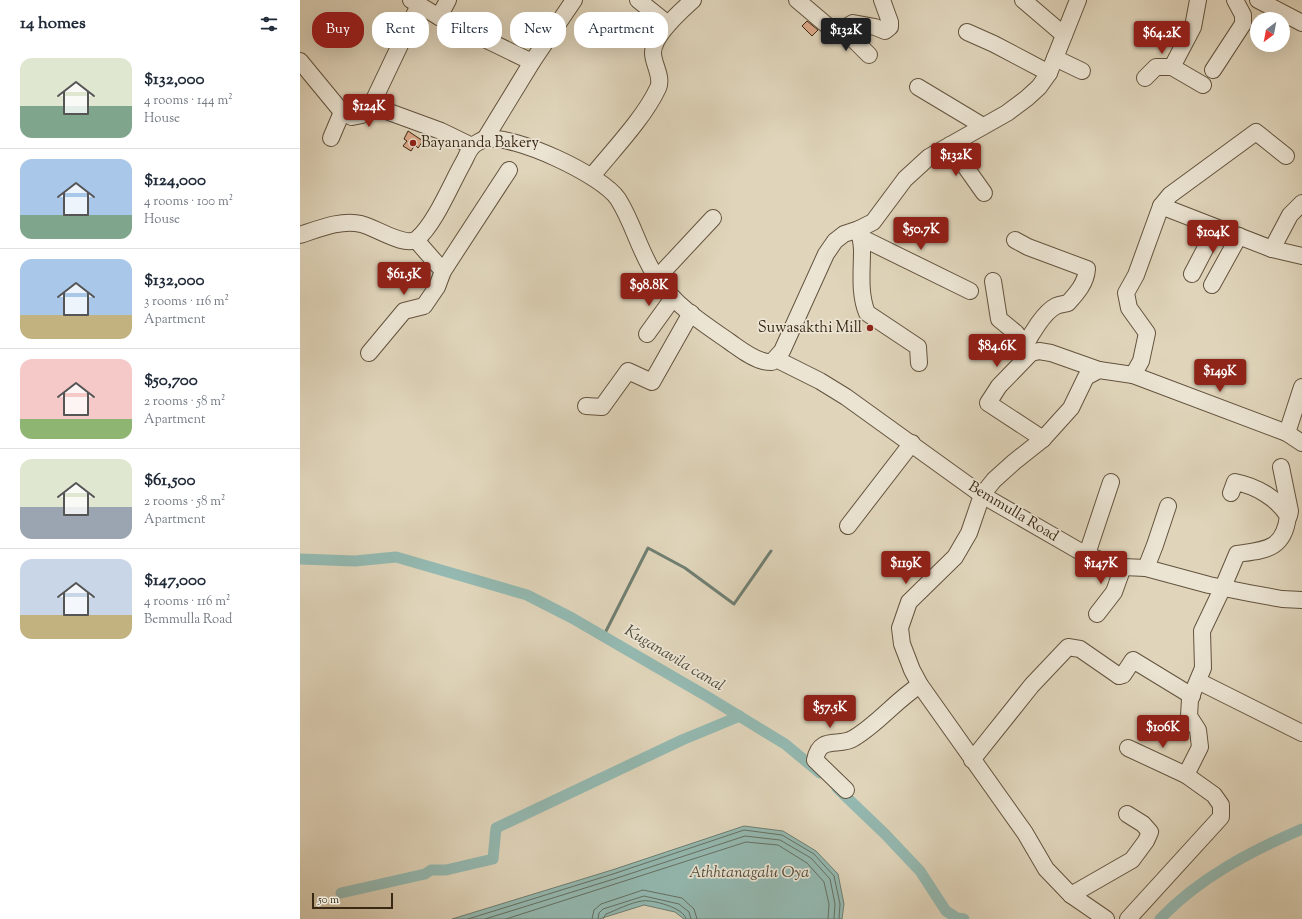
<!DOCTYPE html>
<meta charset="utf-8">
<style>
:root{--surface:#fff;--page:#f2f2f3;--text:#1f2937;--muted:#747a83;--line:#e0e1e3;--accent:#8f2418}
body{margin:0;font-family:"Sorts Mill Goudy",serif;background:var(--page);color:var(--text);height:100vh;display:flex;flex-direction:column;font-size:15px;white-space:nowrap}
*{box-sizing:border-box;margin:0}
p{font-size:13px;color:var(--muted)}
.icon{flex:none;width:22px;height:22px;fill:none;stroke:currentColor;stroke-width:2;stroke-linecap:round;stroke-linejoin:round}
.map{position:relative;flex:1;overflow:hidden}
.drawer{display:flex;flex-direction:column;background:var(--surface);width:300px}
.drawer>*{flex:none}
.hud{position:absolute;left:12px;top:12px;width:380px;height:36px;display:flex;gap:8px}
.needle{width:26px;rotate:212deg}
.tools{position:absolute;left:950px;top:12px;display:grid;gap:8px}
.tools a{display:grid;place-items:center;width:40px;height:40px;border-radius:50%;background:var(--surface);box-shadow:0 4px 16px #0002;font-size:20px}
.scale{position:absolute;left:12px;bottom:10px;width:81px;box-sizing:border-box;padding-left:4px;border:2px solid #392814;border-top:0;font-size:11px;line-height:14px;white-space:nowrap;color:#392814;-webkit-text-stroke:3px #ebe4d3;paint-order:stroke}
.price{position:absolute;translate:-50% -34px;padding:0 9px;border-radius:4px;background:var(--accent);color:#fff;font-size:13px;line-height:26px;filter:drop-shadow(0 1px 2px #0008)}
.price::after{content:'';position:absolute;left:50%;top:24px;width:12px;height:9px;margin-left:-6px;background:inherit;clip-path:polygon(0 0,100% 0,50% 100%)}
.price.current{background:#222;color:#fff}
ul{padding:0;list-style:none}
li{display:flex;align-items:center;gap:12px;height:100px;padding:0 20px}
li+li{border-top:1px solid var(--line)}
li span{display:grid;place-items:center;flex:none;width:112px;height:80px;border-radius:12px;color:#555}
li>.icon{margin-inline-start:auto}
span .icon{width:48px;height:48px;fill:#fffc;stroke-width:1}
li b{font-size:17px}
h2{display:flex;justify-content:space-between;align-items:center;height:48px;padding:0 20px;font-size:17px}
.pill{padding:0 14px;border-radius:16px;background:var(--surface);box-shadow:0 4px 16px #0002;font-size:14px;line-height:36px}
.pill.current{background:var(--accent);color:#fff}
main{display:flex;flex:1;min-height:0}
.map>svg:first-child{display:block}
.water{fill:#94b9b1;stroke:#707f72}
.lines{fill:none;stroke-linecap:round;stroke-linejoin:round}
.shore{stroke:#667062;stroke-width:1}
.stream{stroke:#707f72;stroke-width:3}
.canal{stroke:#94b9b1;stroke-width:11}
.building{fill:#dea989;stroke:#392814}
.minor-casing{stroke:#63533e;stroke-width:18}
.minor{stroke:#ebe4d3;stroke-width:16}
.poi-dot{fill:#8f2418;stroke:#ebe4d3;stroke-width:1.5}
.labels{text-anchor:middle;dominant-baseline:central;stroke-width:3.5;stroke-linejoin:round;paint-order:stroke}
.poi-label{font-size:15px;fill:#392814;stroke:#ebe4d3;text-anchor:start}
.street-label{font-size:15px;fill:#392814;stroke:#ebe4d3}
.water-label{font-size:16px;font-style:italic;fill:#504c3b;stroke:#ebe4d3}
</style>
<main>
<section class="drawer">
<h2>14 homes<svg class="icon" aria-label="filters" viewBox="0 0 24 24"><path d="M4 7h16M4 17h16"/><circle cx="9" cy="7" r="2"/><circle cx="15" cy="17" r="2"/></svg></h2>
<ul>
<li><span style="background:linear-gradient(#dfe7d0 60%,#7fa58c 0)"><svg class="icon" aria-label="home" viewBox="0 0 24 24"><path d="M3 11l9-7 9 7M6 9v11h12V9"/></svg></span><div><b>$132,000</b><p>4 rooms · 144 m²</p><p>House</p></div></li>
<li><span style="background:linear-gradient(#a9c7e8 70%,#7fa58c 0)"><svg class="icon" aria-label="home" viewBox="0 0 24 24"><path d="M3 11l9-7 9 7M6 9v11h12V9"/></svg></span><div><b>$124,000</b><p>4 rooms · 100 m²</p><p>House</p></div></li>
<li><span style="background:linear-gradient(#a9c7e8 70%,#c2b280 0)"><svg class="icon" aria-label="home" viewBox="0 0 24 24"><path d="M3 11l9-7 9 7M6 9v11h12V9"/></svg></span><div><b>$132,000</b><p>3 rooms · 116 m²</p><p>Apartment</p></div></li>
<li><span style="background:linear-gradient(#f6c9c9 75%,#8fb573 0)"><svg class="icon" aria-label="home" viewBox="0 0 24 24"><path d="M3 11l9-7 9 7M6 9v11h12V9"/></svg></span><div><b>$50,700</b><p>2 rooms · 58 m²</p><p>Apartment</p></div></li>
<li><span style="background:linear-gradient(#dfe7d0 60%,#9aa5b1 0)"><svg class="icon" aria-label="home" viewBox="0 0 24 24"><path d="M3 11l9-7 9 7M6 9v11h12V9"/></svg></span><div><b>$61,500</b><p>2 rooms · 58 m²</p><p>Apartment</p></div></li>
<li><span style="background:linear-gradient(#c9d6e8 70%,#c2b280 0)"><svg class="icon" aria-label="home" viewBox="0 0 24 24"><path d="M3 11l9-7 9 7M6 9v11h12V9"/></svg></span><div><b>$147,000</b><p>4 rooms · 116 m²</p><p>Bemmulla Road</p></div></li>
</ul>
</section>
<div class="map">
<svg width="1002" height="919" viewBox="0 0 1002 919">
<rect width="100%" height="100%" fill="#e0d5bb"/>
<filter id="stains"><feTurbulence type="fractalNoise" baseFrequency=".005" numOctaves="4"/><feColorMatrix values="0 0 0 0 .2 0 0 0 0 .09 0 0 0 0 .02 0 0 0 .5 -.17"/></filter>
<radialGradient id="worn" r=".72"><stop offset=".6" stop-color="#630" stop-opacity="0"/><stop offset="1" stop-color="#630" stop-opacity=".3"/></radialGradient>
<path class="water" d="M444 826 483 831 516 851 538 874 544 904 542 919H384L375 912 344 905 299 919H152L312 870Z"/>
<g class="lines">
<g class="shore">
<path d="M168 919 313 874 444 830 482 835 514 854 534 876 540 904 539 919"/>
<path d="M185 919 314 879 445 836 480 840 511 858 530 879 535 904 534 919"/>
<path d="M206 919 446 842 478 845 507 863 524 882 529 904 528 919"/>
<path d="M292 919 294 910 301 904 343 890 382 898 394 909 397 919"/>
<path d="M298 919 299 913 303 909 344 896 379 904 389 912 391 919"/>
<path d="M303 919 306 914C317 910 329 903 342 901 351 899 385 908 386 919"/>
</g>
<path class="stream" d="M303 637 348 548 385 568 434 604 471 551"/>
<g class="canal">
<path d="M0 559 55 561 96 557 227 595 272 618 408 697 485 744 520 773"/>
<path d="M537 788 585 834 620 871 646 911 657 918 664 919"/>
<path d="M41 893 125 874 131 870H146L193 859 196 828 382 740 440 716"/>
<path d="M860 919C899 878 951 851 1002 829"/>
</g>
</g>
<g class="building">
<path d="M507 21 518 30 512 36 502 26Z"/>
<path d="M108 131 123 141 118 148 115 145 111 151 103 146 107 141 104 139Z"/>
</g>
<g class="lines">
<defs>
<g id="minor">
<path d="M111 0 139 17 232 62"/>
<path d="M338 0 368 24"/>
<path d="M497 0 536 33 553 23 575 27 585 31 590 27V22L582 0"/>
<path d="M723 0 764 35"/>
<path d="M898 0 893 27 872 67 903 85"/>
<path d="M958 0 1002 23"/>
<path d="M139 17 148 0"/>
<path d="M543 29 569 55"/>
<path d="M667 32 694 44 749 73"/>
<path d="M755 58 782 71"/>
<path d="M0 61 42 112 52 117 62 115 70 108 81 109 141 131 172 146"/>
<path d="M913 70 943 24V15L935 0"/>
<path d="M845 78 856 67H872"/>
<path d="M618 87 683 126"/>
<path d="M70 108 119 5"/>
<path d="M31 138 42 112"/>
<path d="M185 139 232 62 274 0"/>
<path d="M650 145 684 193"/>
<path d="M292 176C313 150 344 118 358 88 363 77 353 64 353 53 353 35 381 11 393 0"/>
<path d="M861 206 870 195 956 132 986 156"/>
<path d="M559 229C560 236 562 243 562 251 562 272 559 293 567 313L618 347 619 363"/>
<path d="M0 235C18 229 42 219 61 224 75 227 105 248 117 239 135 224 151 184 163 163 166 158 168 151 172 147 174 144 182 140 185 139 214 134 302 175 318 199 334 224 340 254 357 278 374 305 404 324 430 342 440 349 451 358 463 361 466 362 469 362 472 362L482 351 526 254 535 241 544 234 559 229 573 222 605 179 629 157 707 113 727 98 739 87 749 73 778 0"/>
<path d="M560 237 670 291"/>
<path d="M715 240 728 247 787 269C786 283 777 293 768 303 764 304 760 304 756 306 744 312 731 334 725 346"/>
<path d="M972 249 990 215 1002 203"/>
<path d="M143 271 209 170"/>
<path d="M892 274 916 228"/>
<path d="M357 278 413 218"/>
<path d="M693 281 699 319 716 333 731 353"/>
<path d="M912 285 939 236"/>
<path d="M347 334 373 298"/>
<path d="M69 353 104 311 124 306 137 287 143 271 116 240"/>
<path d="M476 359 520 381 546 397 682 495 781 552 807 563 823 567 846 568 909 585 949 593 982 599 1002 600"/>
<path d="M1002 387 987 433 1002 443"/>
<path d="M286 406 302 407 328 371 352 382 391 313"/>
<path d="M987 433 833 375 841 361 847 333 829 308 826 293 836 275 861 206 972 249 1002 256"/>
<path d="M743 439 688 403 699 386 731 353 739 351 751 353 799 370"/>
<path d="M981 467 990 511 989 516"/>
<path d="M548 526 612 443"/>
<path d="M787 554 811 482"/>
<path d="M846 568 855 545 868 506"/>
<path d="M797 614 814 592 823 567"/>
<path d="M819 676 823 675 833 660 892 696"/>
<path d="M898 681 1002 733"/>
<path d="M828 748 886 775"/>
<path d="M672 760 732 685 768 647 780 649 819 676"/>
<path d="M546 790 515 760C520 734 539 748 554 738 579 723 596 700 620 685"/>
<path d="M771 895 832 860 846 841 850 832 843 824 827 814"/>
<path d="M806 919 771 895 746 869 725 833 620 685 612 670 602 644 600 628 609 602 655 557 669 533 682 495 694 480 714 462 743 439 771 408 786 377 799 370 833 375"/>
<path d="M828 919 921 817V805L914 795 886 775 900 747 898 730 889 716 890 699 903 668 902 631 923 587 937 554C965 550 984 550 988 516 977 498 956 486 935 482L931 493"/>
</g>
</defs>
<use href="#minor" class="minor-casing"/>
<use href="#minor" class="minor"/>
</g>
<g class="poi-dot">
<circle cx="113" cy="143" r="4"/>
<circle cx="570" cy="328" r="4"/>
</g>
<g class="labels">
<g class="poi-label">
<text x="121" y="143">Bayananda Bakery</text>
<text x="562" y="328" text-anchor="end">Suwasakthi Mill</text>
</g>
<g class="street-label">
<text transform="translate(713 512) rotate(31)">Bemmulla Road</text>
</g>
<g class="water-label">
<text transform="translate(374 659) rotate(31)">Kuganavila canal</text>
<text x="449" y="873">Athhtanagalu Oya</text>
</g>
</g>
<rect width="100%" height="100%" filter="url(#stains)"/>
<rect width="100%" height="100%" fill="url(#worn)"/>
</svg>
<div class="tools">
<a><svg class="needle" viewBox="-14 -14 28 28"><path d="M0-13l5 13h-10z" fill="#e53935"/><path d="M0 13l5-13h-10z" fill="#747a83"/></svg></a>
</div>
<div class="scale">50 m</div>
<b class="price current" style="left:546px;top:52px">$132K</b>
<b class="price" style="left:862px;top:55px">$64.2K</b>
<b class="price" style="left:69px;top:128px">$124K</b>
<b class="price" style="left:656px;top:177px">$132K</b>
<b class="price" style="left:621px;top:251px">$50.7K</b>
<b class="price" style="left:913px;top:254px">$104K</b>
<b class="price" style="left:104px;top:296px">$61.5K</b>
<b class="price" style="left:349px;top:307px">$98.8K</b>
<b class="price" style="left:697px;top:368px">$84.6K</b>
<b class="price" style="left:920px;top:393px">$149K</b>
<b class="price" style="left:606px;top:585px">$119K</b>
<b class="price" style="left:801px;top:585px">$147K</b>
<b class="price" style="left:530px;top:729px">$57.5K</b>
<b class="price" style="left:863px;top:749px">$106K</b>
<div class="hud">
<a class="pill current">Buy</a>
<a class="pill">Rent</a>
<a class="pill">Filters</a>
<a class="pill">New</a>
<a class="pill">Apartment</a>
</div>
</div>
</main>
